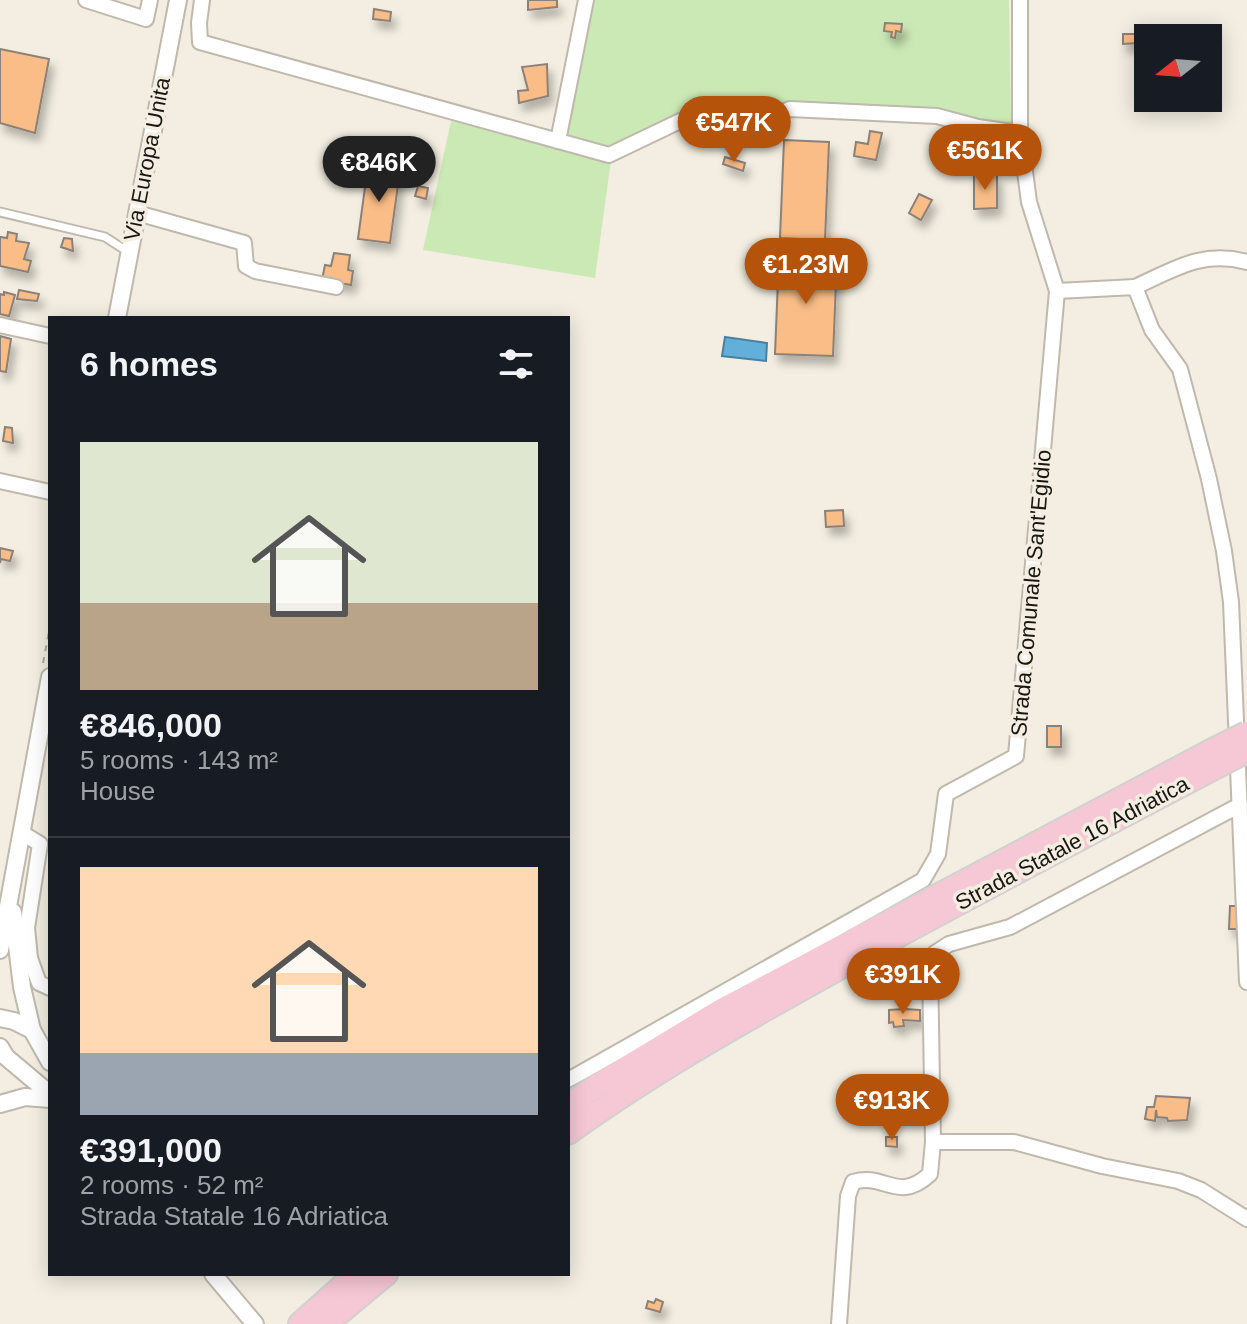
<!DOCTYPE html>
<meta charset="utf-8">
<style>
:root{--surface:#171b24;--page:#242831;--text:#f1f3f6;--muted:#9ea1a6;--line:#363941;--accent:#b45309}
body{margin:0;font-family:Helvetica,sans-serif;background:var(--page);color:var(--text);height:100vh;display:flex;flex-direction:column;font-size:30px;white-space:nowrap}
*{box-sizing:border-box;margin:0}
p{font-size:26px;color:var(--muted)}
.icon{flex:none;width:44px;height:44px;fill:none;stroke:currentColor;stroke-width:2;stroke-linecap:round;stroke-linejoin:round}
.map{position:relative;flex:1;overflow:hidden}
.side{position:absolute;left:48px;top:316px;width:522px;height:960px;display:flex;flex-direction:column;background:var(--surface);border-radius:0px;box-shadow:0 4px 20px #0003}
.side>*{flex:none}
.needle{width:52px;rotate:253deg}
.buttons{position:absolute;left:1134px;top:24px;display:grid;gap:16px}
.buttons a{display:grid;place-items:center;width:88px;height:88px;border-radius:0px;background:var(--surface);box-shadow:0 4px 20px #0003;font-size:40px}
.price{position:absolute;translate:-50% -68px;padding:0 18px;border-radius:28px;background:var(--accent);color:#fff;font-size:26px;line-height:52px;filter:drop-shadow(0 2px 4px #0008)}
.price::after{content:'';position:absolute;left:50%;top:48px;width:24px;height:18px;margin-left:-12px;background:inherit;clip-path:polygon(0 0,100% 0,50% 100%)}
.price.on{background:#222;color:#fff}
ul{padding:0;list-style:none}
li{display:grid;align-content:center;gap:16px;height:424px;padding:0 32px}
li+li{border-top:2px solid var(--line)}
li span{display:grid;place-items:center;height:248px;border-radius:0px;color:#555}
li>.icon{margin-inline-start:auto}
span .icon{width:144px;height:144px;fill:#fffc;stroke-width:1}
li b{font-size:34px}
h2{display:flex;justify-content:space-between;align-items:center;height:96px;padding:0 32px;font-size:34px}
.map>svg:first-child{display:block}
.green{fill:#cbe9b5}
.water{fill:#62afda;stroke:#4c819e;stroke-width:2}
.building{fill:#fabd87;stroke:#8c8178;stroke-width:2;filter:url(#shadow)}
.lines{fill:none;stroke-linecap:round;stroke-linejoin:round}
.service-casing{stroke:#beb9ac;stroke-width:11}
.minor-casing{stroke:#beb9ac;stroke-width:18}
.tertiary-casing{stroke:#beb9ac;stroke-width:20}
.trunk-casing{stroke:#d1d1d0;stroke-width:26}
.path{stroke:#b0aca2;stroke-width:2;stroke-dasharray:6 6;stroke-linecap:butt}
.service{stroke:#fff;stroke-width:7}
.minor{stroke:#fff;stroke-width:14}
.tertiary{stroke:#fff;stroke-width:16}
.trunk{stroke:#f6c7d4;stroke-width:22}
.trunk-bridge-casing{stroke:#d1d1d0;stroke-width:26;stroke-linecap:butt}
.trunk-bridge{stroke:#f6c7d4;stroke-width:22}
.labels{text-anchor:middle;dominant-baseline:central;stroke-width:7;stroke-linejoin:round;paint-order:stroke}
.street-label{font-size:22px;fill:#181712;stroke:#f3eee1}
</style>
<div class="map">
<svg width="1247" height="1324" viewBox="0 0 1247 1324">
<defs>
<filter id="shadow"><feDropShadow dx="4.5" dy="8" stdDeviation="4" flood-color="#0004"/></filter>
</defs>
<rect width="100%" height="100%" fill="#f3eee1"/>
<g class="green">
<path d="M593 0H1009L1011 126 941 110 790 101 744 118 677 114 606 148 565 137Z"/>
<path d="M451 121 611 160 595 278 423 250Z"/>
</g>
<path class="water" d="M725 337 767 343 766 361 722 356Z"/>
<g class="building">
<path d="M528 0H557V7L528 10Z"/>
<path d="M374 9 391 12 390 21 373 19Z"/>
<path d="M885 23 902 24 901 32 896 31 895 38 891 37 892 32 884 31Z"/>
<path d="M1123 34H1139V43L1123 44Z"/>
<path d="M0 49 49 59 35 133 0 123Z"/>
<path d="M547 64 548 96 519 103 518 91 528 90 522 67Z"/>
<path d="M870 131 882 133 876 160 854 156 856 142 868 144Z"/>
<path d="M784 140 829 142 825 240 780 238Z"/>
<path d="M725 157 745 163 743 171 723 164Z"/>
<path d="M368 165 400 170 390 243 358 239Z"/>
<path d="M974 174 997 175V208L974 209Z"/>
<path d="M418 186 428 188 426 199 415 196Z"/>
<path d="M919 194 932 200 921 220 909 213Z"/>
<path d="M8 232 17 234 16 241 29 243 24 259 31 261 28 272 0 266V237L7 238Z"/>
<path d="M64 238 72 239 73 251 61 247Z"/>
<path d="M334 253 350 255 348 270 353 271 351 285 322 280 325 265 331 266Z"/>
<path d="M779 255 837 258 833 356 775 354Z"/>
<path d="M19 290 39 294 37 301 17 299Z"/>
<path d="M4 292 15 295 9 316 0 314V294L4 295Z"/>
<path d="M0 336 11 339 6 372 0 371Z"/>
<path d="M5 427 12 428 13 443 3 441Z"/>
<path d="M843 510 844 526 826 527 825 511Z"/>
<path d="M0 548 13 551 10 561 1 559 0 563Z"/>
<rect x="1047" y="726" width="14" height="21"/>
<path d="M1230 906H1239V929H1229Z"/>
<path d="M904 1009 920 1010V1021L903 1020 904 1026 894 1027 893 1022 889 1023V1010Z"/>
<path d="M1156 1096 1190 1098 1187 1120 1168 1121 1167 1118 1157 1117 1156 1110 1155 1121 1145 1119 1147 1107H1154Z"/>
<path d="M886 1137H897V1147L886 1146Z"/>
<path d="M656 1299 663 1302 660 1312 646 1308 648 1301 654 1303Z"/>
</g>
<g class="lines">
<defs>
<path id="service" d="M0 212 105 237 122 248 130 250"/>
<g id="minor">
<path d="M86 0 146 19 150 0"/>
<path d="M202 0 199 23 200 42 609 155 680 121 745 126 790 109 937 116 978 127 1020 133"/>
<path d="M558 141 586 0"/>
<path d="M137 213 244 243 246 266 255 271 336 287"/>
<path d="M1135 287C1175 269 1202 250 1247 262"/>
<path d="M1057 291 1135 287 1152 330 1180 369 1209 479 1224 551 1231 602 1247 982"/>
<path d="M0 325 50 336"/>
<path d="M0 481 50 492"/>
<path d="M22 833 40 844 27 928 30 958 39 983 50 988"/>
<path d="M568 1080 923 880 938 854 946 794 1016 756 1057 291 1029 202 1020 133V0"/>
<path d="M933 1142H1014L1102 1166 1178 1181 1201 1190 1247 1219"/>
<path d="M839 1324 848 1196 853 1182C885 1172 897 1204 930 1174L933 1142 930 966 935 953 949 944 1010 927 1240 805"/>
</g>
<g id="tertiary">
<path d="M117 318 178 0"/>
<path d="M13 912 22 987 32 1030 50 1062"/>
<path d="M0 950 50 677"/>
<path d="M0 1018 14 1021 32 1030"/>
<path d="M0 1047 6 1057 50 1094"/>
<path d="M0 1104 25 1097 50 1099"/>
<path d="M213 1274 255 1324"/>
</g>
<g id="trunk">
<path d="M568 1106 598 1085 720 1011 1209 752"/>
<path d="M568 1133C657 1069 752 1016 848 963 970 896 1094 831 1218 766"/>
<path d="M300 1324 356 1274"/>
<path d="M326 1324 386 1274"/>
</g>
</defs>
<use href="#service" class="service-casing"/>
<use href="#minor" class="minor-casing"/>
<use href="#tertiary" class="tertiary-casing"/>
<use href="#trunk" class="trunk-casing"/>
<path class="path" d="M43 663 50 626"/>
<use href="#service" class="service"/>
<use href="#minor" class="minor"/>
<use href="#tertiary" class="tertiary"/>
<use href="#trunk" class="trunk"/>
<defs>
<g id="trunk-bridge">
<path d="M1209 752 1247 733"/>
<path d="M1218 766 1247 751"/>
</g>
</defs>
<use href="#trunk-bridge" class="trunk-bridge-casing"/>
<use href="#trunk-bridge" class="trunk-bridge"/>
</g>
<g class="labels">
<g class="street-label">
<text transform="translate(147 159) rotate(-79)">Via Europa Unita</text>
<text transform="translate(1031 593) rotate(-85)">Strada Comunale Sant'Egidio</text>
<text transform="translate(1072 843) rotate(-28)">Strada Statale 16 Adriatica</text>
</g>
</g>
</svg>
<div class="buttons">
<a><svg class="needle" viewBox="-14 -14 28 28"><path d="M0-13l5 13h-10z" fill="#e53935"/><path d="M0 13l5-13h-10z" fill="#9ea1a6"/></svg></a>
</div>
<b class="price" style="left:734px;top:164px">€547K</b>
<b class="price" style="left:985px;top:192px">€561K</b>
<b class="price on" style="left:379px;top:204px">€846K</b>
<b class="price" style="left:806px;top:306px">€1.23M</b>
<b class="price" style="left:903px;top:1016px">€391K</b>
<b class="price" style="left:892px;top:1142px">€913K</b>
<section class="side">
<h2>6 homes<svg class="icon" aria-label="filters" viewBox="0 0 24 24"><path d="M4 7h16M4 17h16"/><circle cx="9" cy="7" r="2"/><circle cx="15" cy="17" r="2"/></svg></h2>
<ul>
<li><span style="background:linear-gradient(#dfe7d0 65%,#b9a48a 0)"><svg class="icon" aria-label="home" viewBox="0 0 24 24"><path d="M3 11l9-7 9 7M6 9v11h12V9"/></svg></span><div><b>€846,000</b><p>5 rooms · 143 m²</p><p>House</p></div></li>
<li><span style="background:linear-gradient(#ffd9b3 75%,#9aa5b1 0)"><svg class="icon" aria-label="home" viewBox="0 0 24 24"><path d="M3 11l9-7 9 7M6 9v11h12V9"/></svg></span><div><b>€391,000</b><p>2 rooms · 52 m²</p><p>Strada Statale 16 Adriatica</p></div></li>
</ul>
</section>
</div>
